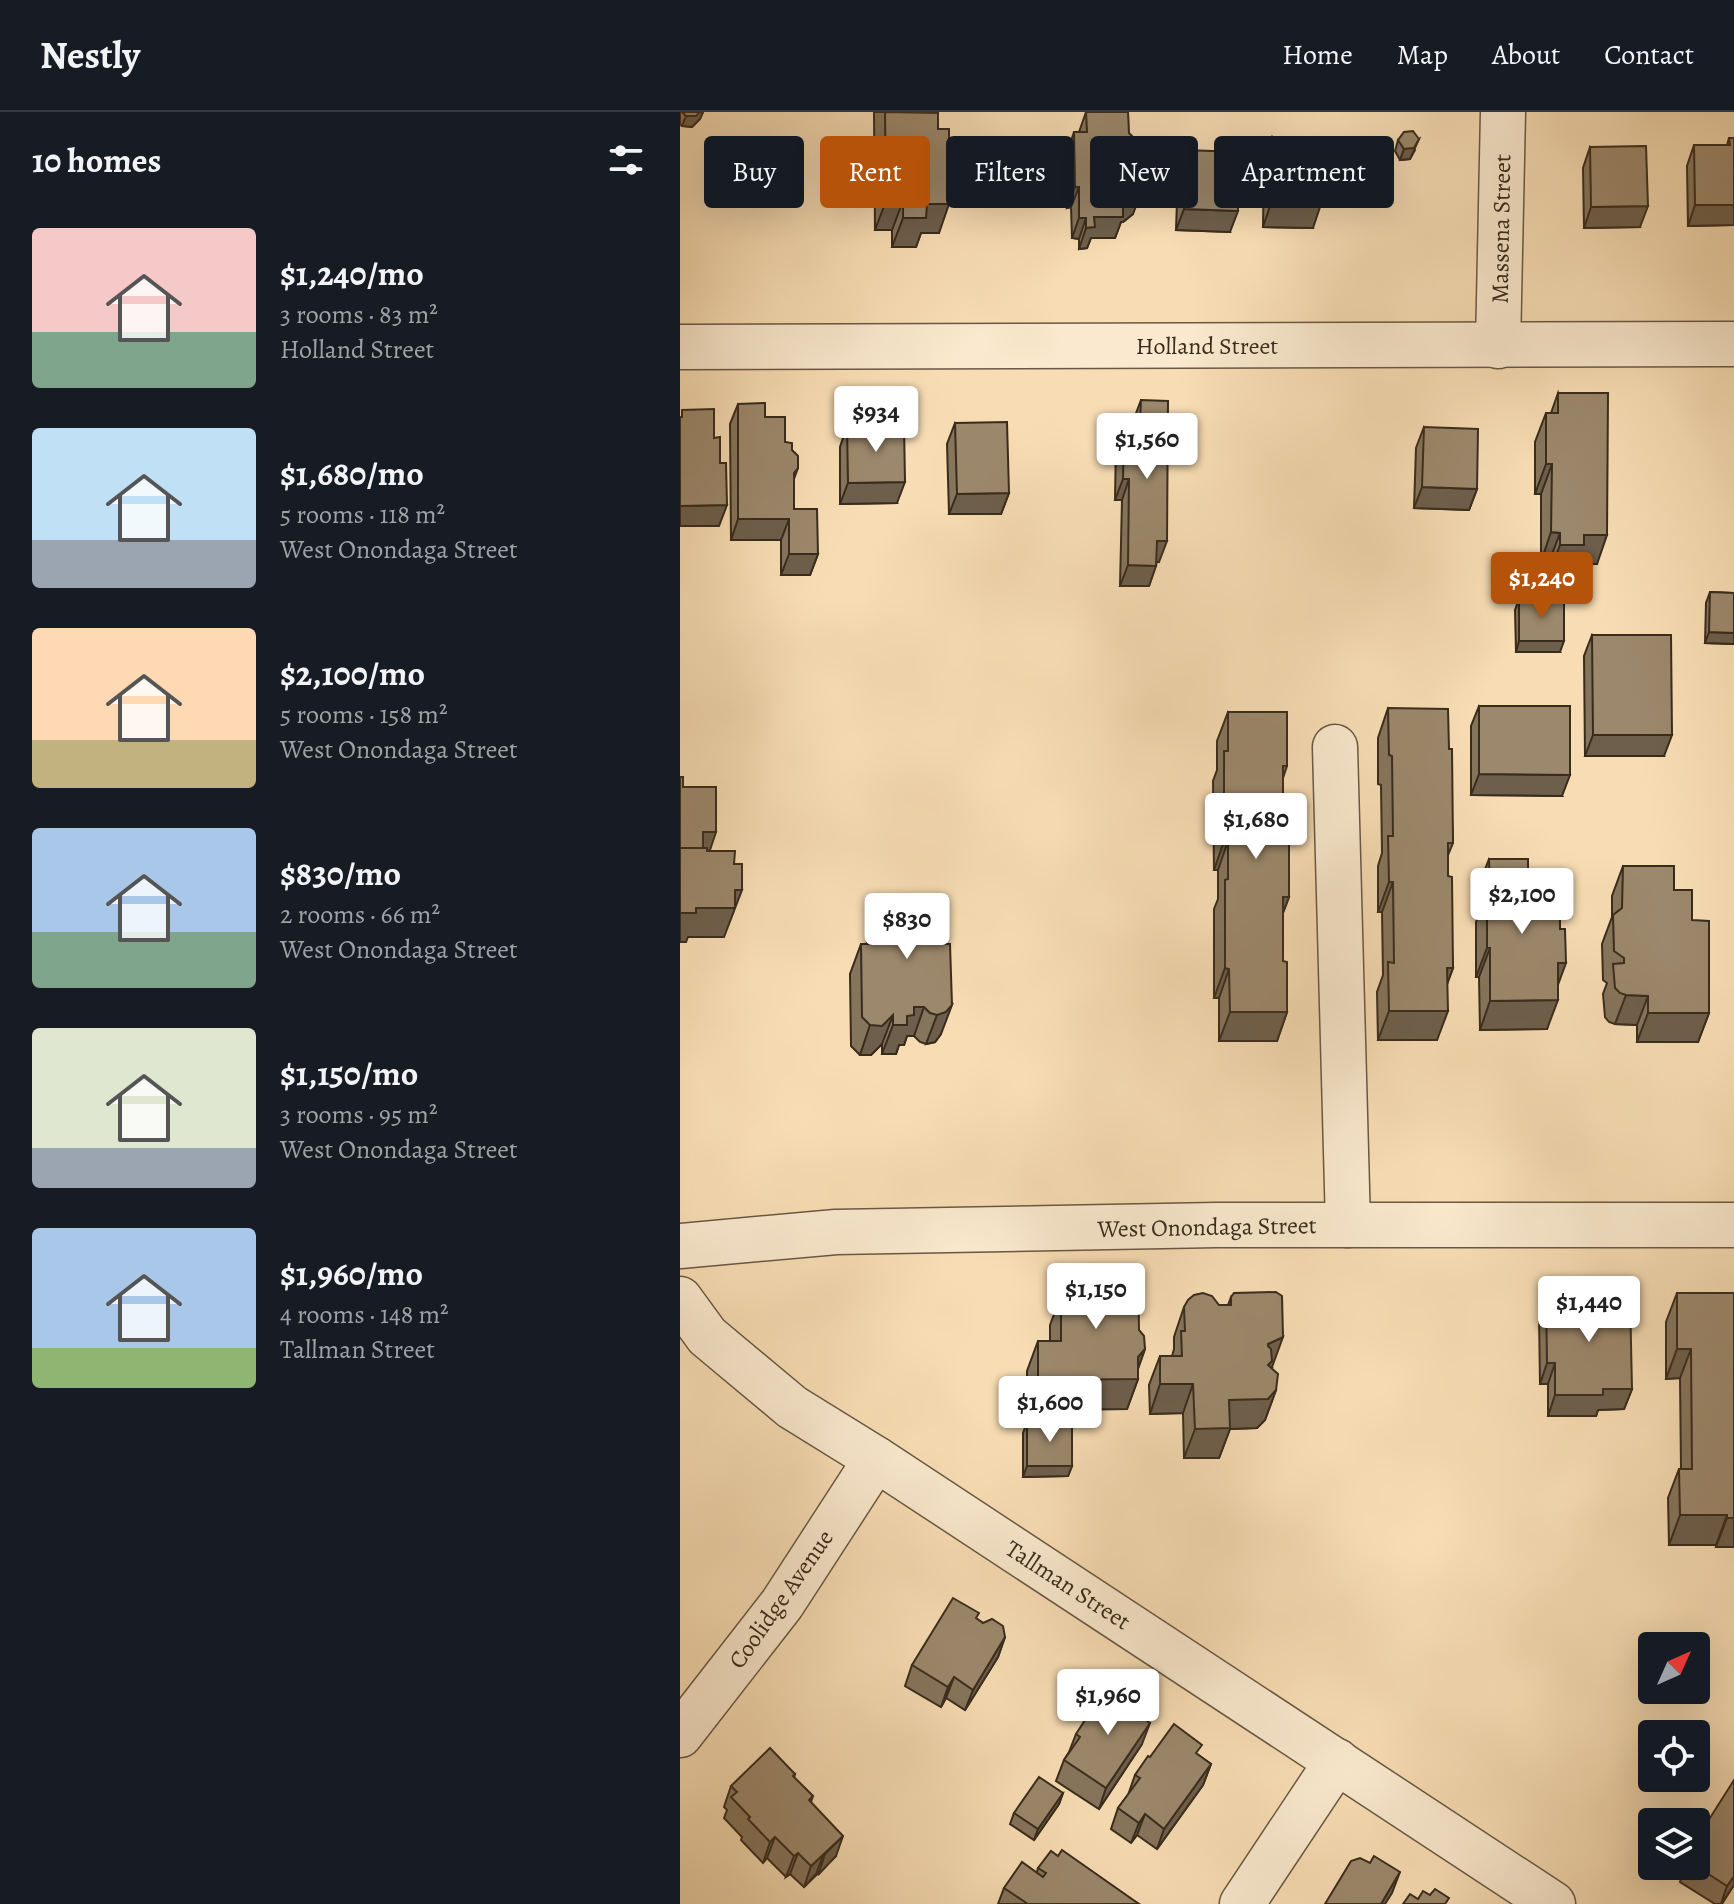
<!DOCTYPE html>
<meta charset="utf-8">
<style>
:root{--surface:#171b24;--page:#242831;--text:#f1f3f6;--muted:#9ea1a6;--line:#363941;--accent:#b45309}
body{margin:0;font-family:Alegreya,serif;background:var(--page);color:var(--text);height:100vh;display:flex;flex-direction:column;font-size:30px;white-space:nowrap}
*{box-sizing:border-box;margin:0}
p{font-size:26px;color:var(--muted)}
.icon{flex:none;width:44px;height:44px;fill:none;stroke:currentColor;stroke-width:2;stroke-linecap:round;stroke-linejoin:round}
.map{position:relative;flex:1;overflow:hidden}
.drawer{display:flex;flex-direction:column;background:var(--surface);width:680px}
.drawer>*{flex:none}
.hud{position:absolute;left:24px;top:24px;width:760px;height:72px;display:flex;gap:16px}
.needle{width:52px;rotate:45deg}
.buttons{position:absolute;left:958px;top:1520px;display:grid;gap:16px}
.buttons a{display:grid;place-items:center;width:72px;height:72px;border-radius:8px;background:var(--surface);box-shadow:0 8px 32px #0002;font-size:40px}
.price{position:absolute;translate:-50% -68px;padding:0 18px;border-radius:8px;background:#fff;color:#222;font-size:26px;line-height:52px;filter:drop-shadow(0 2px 4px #0008)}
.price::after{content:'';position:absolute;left:50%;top:48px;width:24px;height:18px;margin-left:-12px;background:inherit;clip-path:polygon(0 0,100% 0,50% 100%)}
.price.on{background:var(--accent);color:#fff}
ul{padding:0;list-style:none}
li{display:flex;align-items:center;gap:24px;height:200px;padding:0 32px}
li span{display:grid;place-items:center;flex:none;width:224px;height:160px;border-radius:8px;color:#555}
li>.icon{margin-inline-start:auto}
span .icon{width:96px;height:96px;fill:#fffc;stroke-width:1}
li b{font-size:34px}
h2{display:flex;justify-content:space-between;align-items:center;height:96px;padding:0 32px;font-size:34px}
.tag{padding:0 28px;border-radius:8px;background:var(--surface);box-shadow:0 8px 32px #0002;font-size:28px;line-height:72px}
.tag.on{background:var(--accent);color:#fff}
header{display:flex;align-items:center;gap:48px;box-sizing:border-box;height:112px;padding:0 40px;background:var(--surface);border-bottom:2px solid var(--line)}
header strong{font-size:38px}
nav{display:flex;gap:44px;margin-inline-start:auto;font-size:28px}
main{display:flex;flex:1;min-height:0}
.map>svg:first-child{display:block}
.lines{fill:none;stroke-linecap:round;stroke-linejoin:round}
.minor-casing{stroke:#695843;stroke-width:47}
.minor{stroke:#fae9ce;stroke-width:44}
.wall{fill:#86755d;stroke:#392c1d;stroke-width:2}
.shaded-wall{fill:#6d5f4c;stroke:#392c1d;stroke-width:2}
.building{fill:#9c886c;stroke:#392c1d;stroke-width:2}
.labels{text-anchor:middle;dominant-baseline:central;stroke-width:6;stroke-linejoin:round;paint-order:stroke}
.street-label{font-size:24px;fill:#392c1d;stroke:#fae9ce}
</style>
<header>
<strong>Nestly</strong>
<nav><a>Home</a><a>Map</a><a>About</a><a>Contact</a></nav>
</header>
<main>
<section class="drawer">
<h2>10 homes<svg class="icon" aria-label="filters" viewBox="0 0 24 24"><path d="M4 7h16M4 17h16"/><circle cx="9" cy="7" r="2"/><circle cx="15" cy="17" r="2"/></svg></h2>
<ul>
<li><span style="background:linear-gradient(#f6c9c9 65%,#7fa58c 0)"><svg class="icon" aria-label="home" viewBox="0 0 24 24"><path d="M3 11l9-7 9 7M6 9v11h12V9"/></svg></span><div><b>$1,240/mo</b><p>3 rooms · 83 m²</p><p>Holland Street</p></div></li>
<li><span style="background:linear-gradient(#bfe0f5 70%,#9aa5b1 0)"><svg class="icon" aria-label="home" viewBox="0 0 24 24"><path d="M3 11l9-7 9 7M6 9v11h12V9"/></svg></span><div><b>$1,680/mo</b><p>5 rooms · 118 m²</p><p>West Onondaga Street</p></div></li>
<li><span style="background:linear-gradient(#ffd9b3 70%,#c2b280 0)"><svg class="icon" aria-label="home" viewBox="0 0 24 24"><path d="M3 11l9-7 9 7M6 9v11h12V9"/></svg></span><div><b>$2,100/mo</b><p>5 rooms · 158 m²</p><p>West Onondaga Street</p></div></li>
<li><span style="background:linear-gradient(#a9c7e8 65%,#7fa58c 0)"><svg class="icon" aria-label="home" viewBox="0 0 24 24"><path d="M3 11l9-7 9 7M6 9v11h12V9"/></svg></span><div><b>$830/mo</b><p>2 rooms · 66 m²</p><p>West Onondaga Street</p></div></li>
<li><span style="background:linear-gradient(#dfe7d0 75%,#9aa5b1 0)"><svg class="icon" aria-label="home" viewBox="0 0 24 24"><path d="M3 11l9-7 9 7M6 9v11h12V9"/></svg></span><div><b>$1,150/mo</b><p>3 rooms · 95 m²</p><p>West Onondaga Street</p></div></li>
<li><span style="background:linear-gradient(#a9c7e8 75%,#8fb573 0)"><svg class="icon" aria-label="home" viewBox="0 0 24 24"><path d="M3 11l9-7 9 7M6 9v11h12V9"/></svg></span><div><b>$1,960/mo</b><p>4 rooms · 148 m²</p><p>Tallman Street</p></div></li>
</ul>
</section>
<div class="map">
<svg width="1054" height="1792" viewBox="0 0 1054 1792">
<rect width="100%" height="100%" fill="#f8ddb4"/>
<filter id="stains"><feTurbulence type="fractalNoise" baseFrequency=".0025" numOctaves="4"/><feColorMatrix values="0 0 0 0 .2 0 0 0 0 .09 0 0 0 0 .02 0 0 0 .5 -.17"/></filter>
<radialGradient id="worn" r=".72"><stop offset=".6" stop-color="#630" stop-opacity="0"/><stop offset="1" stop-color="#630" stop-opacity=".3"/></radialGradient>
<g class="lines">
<defs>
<g id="minor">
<path d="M818 234 823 0"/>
<path d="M0 235 1054 232"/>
<path d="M655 635 668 1113"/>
<path d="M0 1134 156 1120 536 1113H1054"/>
<path d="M0 1187 27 1224 112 1295 196 1347 873 1792"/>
<path d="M0 1623 102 1492 196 1347"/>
<path d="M562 1792 657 1649"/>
</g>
</defs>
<use href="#minor" class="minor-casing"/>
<use href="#minor" class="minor"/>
</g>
<g class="wall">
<path d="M0 0H23L20 7 12 15 2 14 0 12Z"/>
<path d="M194 0H246L259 121H241L236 135H212V118H195Z"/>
<path d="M406 0H448L449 50 453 102 443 110H441L435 126H411L407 136 399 137V127L392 126 391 95 387 96V41L394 20H399Z"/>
<path d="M592 25 633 116 583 115 584 46Z"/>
<path d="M1049 26H1054V113L1008 114 1007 54 1014 33H1047Z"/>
<path d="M718 28 735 38 730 47 720 48 715 39Z"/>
<path d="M910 35 960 115 904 116 903 56Z"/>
<path d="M505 38 550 120 496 118 498 59Z"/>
<path d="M878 281 917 452H897L894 463 869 462V450H861V382H855V330L866 301H871Z"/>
<path d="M461 288 479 450H477L469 474H440L442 388H435L436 330 444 309H453Z"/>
<path d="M58 292 85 305 112 338 118 356 114 367V397L138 442 130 463H101V428H51L50 312Z"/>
<path d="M275 311 329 381 321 402H269L267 332Z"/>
<path d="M167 314 217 391 160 392V335Z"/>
<path d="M744 315 797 377 789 398 734 396 736 336Z"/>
<path d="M1030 480 1054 481V532L1025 531 1026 491Z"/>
<path d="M839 487 880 540H836L835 498Z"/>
<path d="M912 523 984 644H905L904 544Z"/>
<path d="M799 594 882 684 791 683V614Z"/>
<path d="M708 596 769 637 773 731 768 743V764L773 856 767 872 757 928H698L697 880 703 863 702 800H698V754L702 741 701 673 698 672V626Z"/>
<path d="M548 600 607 654 603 666V722L609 785 603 801V849L607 900 597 929H539V886H534V797L538 787V758H534L533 669 537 658V629Z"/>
<path d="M809 747 848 782 878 873 867 917 800 918 799 865H796V810L799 803 798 776Z"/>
<path d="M943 754 994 778 1012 808 1029 901 1018 930H957V913L935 912 929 910 925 905 923 882 927 871 923 868 922 832 932 805V784Z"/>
<path d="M264 784 261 922 255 930 246 932 240 930 234 924H227L224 933H219L216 942H202V932L191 943H180L171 934 170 862 181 832H187L186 814 197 785Z"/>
<path d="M389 1163 459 1218 465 1237 458 1257V1267L447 1297 347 1298V1259L358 1229H370V1213Z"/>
<path d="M997 1181H1054V1435H1036V1433H989L988 1386 999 1357H1001L1000 1266 986 1267V1210Z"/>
<path d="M866 1183 891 1186 952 1277 944 1297 918 1298 916 1304H868V1272H860L859 1203Z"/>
<path d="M551 1185 592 1255H590L596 1278 585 1308 577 1316 550 1317 539 1346H504L503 1301 470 1302 469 1273 480 1244H492L494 1237V1225L504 1195 548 1193Z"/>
<path d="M347 1310 392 1354 388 1364 343 1365V1321Z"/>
<path d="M297 1507 325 1525 318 1545 285 1598 266 1586 261 1595 225 1574 232 1553Z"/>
<path d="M464 1592 460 1604 462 1632 419 1697 376 1669 384 1648 389 1640 396 1622 413 1605Z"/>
<path d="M518 1643 531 1652 523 1673 477 1737 457 1723 451 1731 431 1717 438 1696 448 1683 455 1663 470 1645Z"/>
<path d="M115 1662 114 1666 133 1684 131 1690 156 1744 124 1775 110 1762 106 1765 87 1746 83 1751 61 1728 62 1725 44 1706 47 1698 44 1695 51 1674Z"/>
<path d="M383 1681 379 1692 354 1728 330 1712 334 1701Z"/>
<path d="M378 1744 459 1792H318L324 1776 357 1760 358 1756Z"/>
<path d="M1004 1754H1016L1054 1773 1042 1792H1035L1000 1770 1003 1760 1002 1759Z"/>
</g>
<g class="shaded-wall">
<path d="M20 0H23L20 7 12 15 2 14 6 4Z"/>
<path d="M739 27 730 47 720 48 724 37Z"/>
<path d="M395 75H399L391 95 387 96Z"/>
<path d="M461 81 453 102 443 110H441L435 126H411L407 136 399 137 406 116 414 105 443 89Z"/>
<path d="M206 89H223L212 118H195Z"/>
<path d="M247 92H269L259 121H241L236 135H212L223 106Z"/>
<path d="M1015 93H1054V113L1008 114Z"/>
<path d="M590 94 640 95 633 116 583 115Z"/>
<path d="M968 94 960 115 904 116 911 95Z"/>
<path d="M504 97 558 99 550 120 496 118Z"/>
<path d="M399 106H406L399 127 392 126Z"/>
<path d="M866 352H872L861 382H855Z"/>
<path d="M443 367H449L442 388H435Z"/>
<path d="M225 370 217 391 160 392 168 371Z"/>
<path d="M742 375 797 377 789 398 734 396Z"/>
<path d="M329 381 321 402H269L277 382Z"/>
<path d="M47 393 39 414H0V394Z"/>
<path d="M58 407H109L101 428H51Z"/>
<path d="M871 420 880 421 869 450H861Z"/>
<path d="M904 423H927L917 452H897L894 463 869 462 880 433Z"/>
<path d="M477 429H487L479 450H470Z"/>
<path d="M109 442H138L130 463H101Z"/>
<path d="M448 453 476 454 469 474H440Z"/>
<path d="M1029 520 1054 521V532L1025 531Z"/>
<path d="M839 529H884L880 540H836Z"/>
<path d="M913 623H992L984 644H905Z"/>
<path d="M799 662 890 663 882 684 791 683Z"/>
<path d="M23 720H36L29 741 0 759Z"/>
<path d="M544 729H548L538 758H534Z"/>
<path d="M709 770H713L702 800H698Z"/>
<path d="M55 778H62L44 825H8L6 830H0V801L16 796Z"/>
<path d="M603 785H609L598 814Z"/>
<path d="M807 836H810L799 865H796Z"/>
<path d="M878 851H886L875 881Z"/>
<path d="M545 856 549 857 539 886H534Z"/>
<path d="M767 856H773L762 886Z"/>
<path d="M946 883 968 884 957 913 935 912Z"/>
<path d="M878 888 867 917 800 918 810 889Z"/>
<path d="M272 893 261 922 255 930 246 932 257 903Z"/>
<path d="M234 895H244L234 924H227L224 933H219L216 942H202L213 913Z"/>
<path d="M709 899H768L757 928H698Z"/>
<path d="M550 900H607L597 929H539Z"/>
<path d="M968 901H1029L1018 930H957Z"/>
<path d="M213 903 202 932 191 943H180L190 913Z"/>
<path d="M603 1225 592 1255 590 1256 582 1278 588 1232Z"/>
<path d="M465 1237 454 1267H458L447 1297 347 1298 358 1268 458 1245Z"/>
<path d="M997 1237H1011L1000 1266 986 1267Z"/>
<path d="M867 1251H875L868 1272H860Z"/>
<path d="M480 1272H513L503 1301 470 1302Z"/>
<path d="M923 1277H952L944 1297 918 1298 916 1304H868L875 1283Z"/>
<path d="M596 1278 585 1308 577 1316 550 1317 539 1346H504L515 1317 549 1288Z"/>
<path d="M347 1354H392L388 1364 343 1365Z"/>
<path d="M1000 1403H1047L1036 1433H989Z"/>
<path d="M1047 1406H1054V1435H1036Z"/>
<path d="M325 1525 318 1545 285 1598 293 1578Z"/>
<path d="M274 1565 266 1586 261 1595 268 1575Z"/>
<path d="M470 1611 462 1632 419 1697 426 1676Z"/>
<path d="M531 1652 523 1673 477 1737 484 1717Z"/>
<path d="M383 1681 379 1692 354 1728 358 1717Z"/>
<path d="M465 1702 457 1723 451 1731 459 1711Z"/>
<path d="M163 1724 156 1744 138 1763 145 1742Z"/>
<path d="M95 1725 87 1746 83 1751 90 1730Z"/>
<path d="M118 1741 110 1762 106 1765 114 1744Z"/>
<path d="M144 1741 136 1762 124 1775 131 1754Z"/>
<path d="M720 1760 712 1781 705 1792H701Z"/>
<path d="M1054 1764V1773L1041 1792 1047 1774Z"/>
</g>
<g class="building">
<path d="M2 0H20L16 4H6Z"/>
<path d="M205 0 258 1V17H269V92H247L246 106H223V89H206Z"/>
<path d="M406 0H448L449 21 454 26V38L450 45 449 54H460L461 81 451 89H443V105H414L415 115 406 116V106H399V75H395L394 20H407Z"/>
<path d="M733 19 739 27 734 36 724 37 718 28 724 20Z"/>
<path d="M592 25 642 26 640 95 590 94Z"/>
<path d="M1049 26H1054V93H1015L1014 33H1050Z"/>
<path d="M966 34 968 94 911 95 910 35Z"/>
<path d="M505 38 559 40 558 99 504 97Z"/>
<path d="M878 281H928L927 423H904V433H880V421L871 420 872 352H866V301H878Z"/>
<path d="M461 288 488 289 487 429H477L476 454 448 453 449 367H443L444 309H460Z"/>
<path d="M85 291V305H105V330L112 331V338L118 344V356L114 361V397H137L138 442H109V407H58V292Z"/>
<path d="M34 297V326L40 325V351H46L47 393 0 394V305H2V298Z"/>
<path d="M327 310 329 381 277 382 275 311Z"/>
<path d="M224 313 225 370 168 371 167 314Z"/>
<path d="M744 315 798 317 797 377 742 375Z"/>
<path d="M1030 480 1054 481V521L1029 520Z"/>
<rect x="839" y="487" width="45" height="42"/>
<path d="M912 523H991L992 623H913Z"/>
<path d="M799 594H890V663L799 662Z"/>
<path d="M708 596 768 597 769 637H772L773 731H768V764L772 765 773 856H767L768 899H709L708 850 714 851 713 770H709L708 724H713L712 644 709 643Z"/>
<path d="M548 600H607V654H603V722H609V785H603V849L607 850V900H550L549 857 545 856V768L548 767V729H544V639H548Z"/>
<path d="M0 665H3V675H36V720H23V736H0Z"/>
<path d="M0 736H27V739H55L54 752H62V778H55V796H16V801H0Z"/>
<path d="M809 747H848V782H880V817H885L886 851H878V888L810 889V836H807V781H810Z"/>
<path d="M943 754H994V778H1012V808L1029 809V901H968V884L946 883 940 881 935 876 933 852 944 851V846L934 839 933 803 942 796Z"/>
<path d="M264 784 265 832H270L272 893 266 900 257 903 250 901 244 895H234V903L227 904V913H213V903L202 914 190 913 182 905 181 832H198L197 785Z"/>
<path d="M458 1162 459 1218 464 1224 465 1237 458 1245V1267L358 1268V1229H381V1184H389V1163Z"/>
<path d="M596 1180 602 1184 603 1225 588 1232V1234L591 1237 592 1249 588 1253 598 1262 596 1278 588 1287 549 1288 550 1316 515 1317 513 1272H480V1244H502L501 1219H505L504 1195 508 1188 514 1183 523 1181 532 1184 539 1193H551V1185L554 1181Z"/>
<path d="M997 1181H1054V1406H1047V1403H1000L999 1357H1012L1011 1237H997Z"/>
<path d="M891 1182V1186L950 1185 952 1277H923V1283H875V1251H867L866 1183Z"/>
<path d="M392 1309V1354H347V1310Z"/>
<path d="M273 1486 299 1501 296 1506 303 1511 312 1507 323 1514 325 1525 293 1578 274 1565 268 1575 232 1553Z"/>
<path d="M436 1574 464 1592 457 1602 470 1611 426 1676 384 1648 400 1625 396 1622 409 1602 413 1605Z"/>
<path d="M494 1612 522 1633 516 1641 531 1652 484 1717 465 1702 459 1711 438 1696 460 1666 455 1663 468 1644 470 1645Z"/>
<path d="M90 1636 115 1662 113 1664 133 1684 129 1688 163 1724 131 1754 118 1741 114 1744 95 1725 90 1730 68 1707 70 1705 51 1685 57 1680 51 1674Z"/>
<path d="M359 1665 383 1681 358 1717 334 1701Z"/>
<path d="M1054 1668V1764L1047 1774 1016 1754V1728Z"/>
<path d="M382 1738 459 1792H348L324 1776 342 1750 363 1765 366 1761 358 1756 371 1739 378 1744Z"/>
<path d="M694 1744 720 1760 701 1792H645L671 1749 680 1746 690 1751Z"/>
<path d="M755 1777 769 1786 765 1792H723L730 1782 738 1787 743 1779 750 1783Z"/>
</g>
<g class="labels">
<g class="street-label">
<text transform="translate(821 117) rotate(-89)">Massena Street</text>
<text x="527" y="234">Holland Street</text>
<text transform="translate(527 1115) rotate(-1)">West Onondaga Street</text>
<text transform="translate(388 1473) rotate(33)">Tallman Street</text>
<text transform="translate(101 1487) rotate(-55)">Coolidge Avenue</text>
</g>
</g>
<rect width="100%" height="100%" filter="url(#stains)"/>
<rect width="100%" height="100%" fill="url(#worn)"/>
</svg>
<div class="buttons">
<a><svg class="needle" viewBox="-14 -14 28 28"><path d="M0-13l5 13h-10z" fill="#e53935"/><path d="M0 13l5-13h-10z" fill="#9ea1a6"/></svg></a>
<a><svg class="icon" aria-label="locate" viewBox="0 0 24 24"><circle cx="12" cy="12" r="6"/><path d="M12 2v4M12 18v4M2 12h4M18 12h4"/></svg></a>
<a><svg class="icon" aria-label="layers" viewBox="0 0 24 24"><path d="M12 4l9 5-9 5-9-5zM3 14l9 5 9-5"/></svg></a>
</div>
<b class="price" style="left:196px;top:342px">$934</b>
<b class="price" style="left:467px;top:369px">$1,560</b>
<b class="price on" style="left:862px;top:508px">$1,240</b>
<b class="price" style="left:576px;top:749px">$1,680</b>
<b class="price" style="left:842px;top:824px">$2,100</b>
<b class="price" style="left:227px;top:849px">$830</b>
<b class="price" style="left:416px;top:1219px">$1,150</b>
<b class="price" style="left:909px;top:1232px">$1,440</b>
<b class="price" style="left:370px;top:1332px">$1,600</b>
<b class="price" style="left:428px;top:1625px">$1,960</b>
<div class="hud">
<a class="tag">Buy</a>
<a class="tag on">Rent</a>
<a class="tag">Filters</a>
<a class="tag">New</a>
<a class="tag">Apartment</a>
</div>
</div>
</main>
